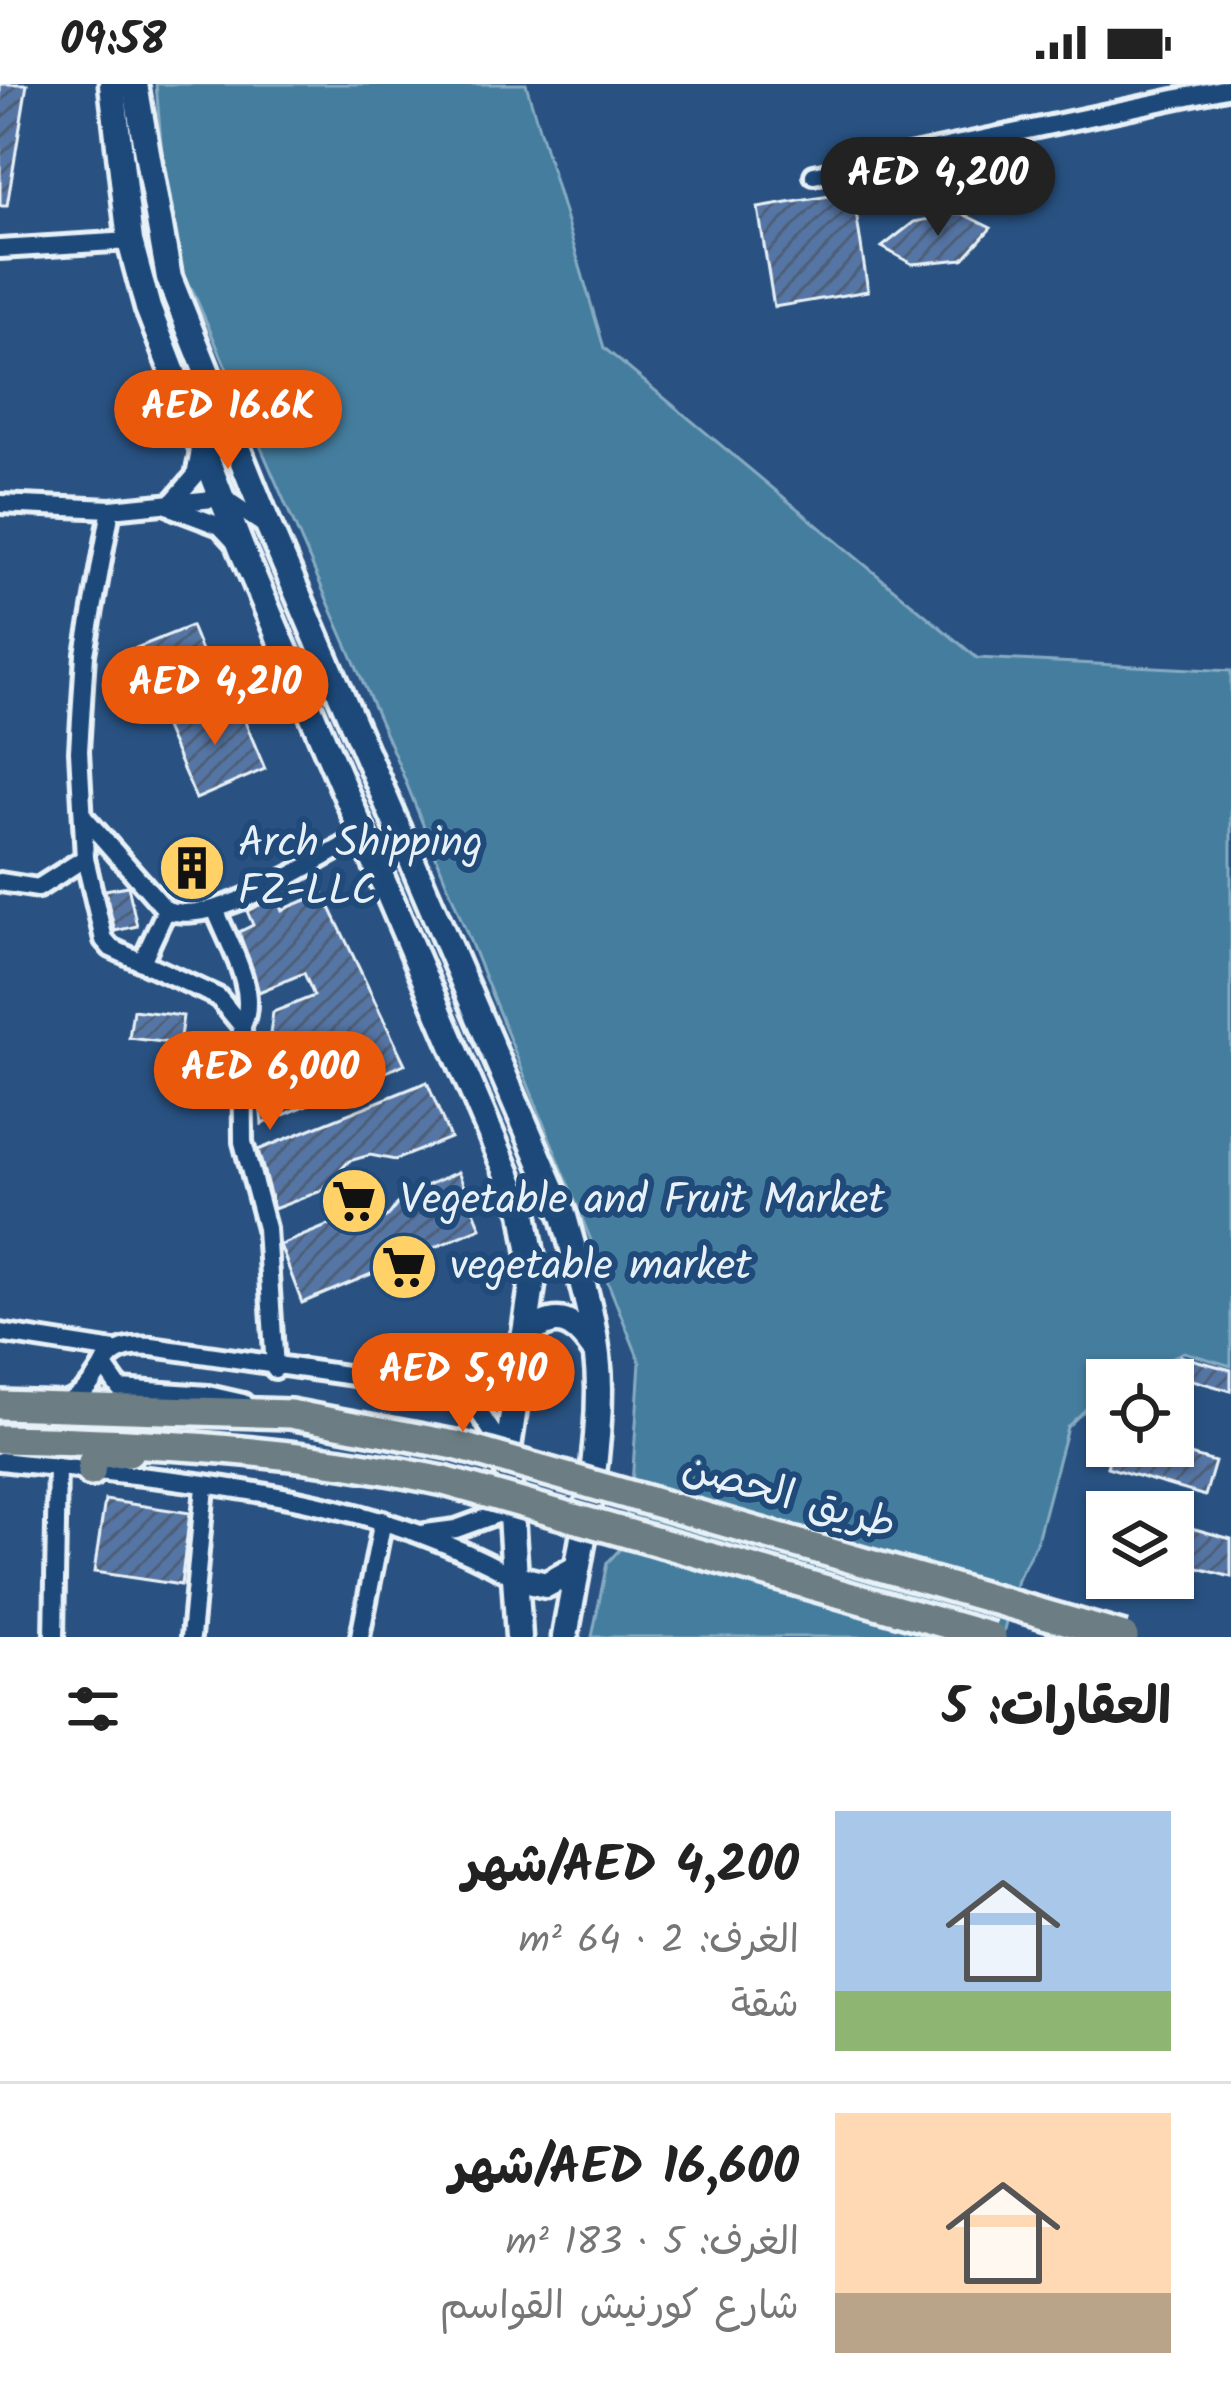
<!DOCTYPE html>
<html lang="ar">
<meta charset="utf-8">
<style>
:root{--surface:#fff;--page:#f2f2f2;--text:#222;--muted:#767676;--line:#e0e0e0;--accent:#ea580c}
body{margin:0;font-family:Kalam,"Playpen Sans Arabic",sans-serif;background:var(--page);color:var(--text);direction:rtl;height:100vh;display:flex;flex-direction:column;font-size:45px;white-space:nowrap}
*{box-sizing:border-box;margin:0}
p{font-size:39px;color:var(--muted)}
.icon{flex:none;width:66px;height:66px;fill:none;stroke:currentColor;stroke-width:2;stroke-linecap:round;stroke-linejoin:round}
.map{position:relative;height:1553px;overflow:hidden;direction:ltr}
.drawer{display:flex;flex-direction:column;background:var(--surface);flex:1}
.drawer>*{flex:none}
.buttons{position:absolute;left:1086px;top:1275px;display:grid;gap:24px}
.buttons a{display:grid;place-items:center;width:108px;height:108px;border-radius:0px;background:var(--surface);box-shadow:0 3px 9px #0004;font-size:60px}
.price{position:absolute;translate:-50% -102px;padding:0 27px;border-radius:42px;background:var(--accent);color:#fff;font-size:39px;line-height:78px;filter:drop-shadow(0 3px 6px #0008)}
.price::after{content:'';position:absolute;left:50%;top:72px;width:36px;height:27px;margin-left:-18px;background:inherit;clip-path:polygon(0 0,100% 0,50% 100%)}
.price.selected{background:#222;color:#fff}
ul{padding:0;list-style:none}
li{display:flex;align-items:center;gap:36px;height:300px;padding:0 60px}
li+li{border-top:3px solid var(--line)}
li span{display:grid;place-items:center;flex:none;width:336px;height:240px;border-radius:0px;color:#555}
li>.icon{margin-inline-start:auto}
span .icon{width:144px;height:144px;fill:#fffc;stroke-width:1}
li b{font-size:51px}
h2{display:flex;justify-content:space-between;align-items:center;height:144px;padding:0 60px;font-size:51px}
.status{display:flex;justify-content:space-between;align-items:center;height:84px;padding:0 60px;background:var(--surface);direction:ltr}
.status svg{height:33px;fill:currentColor}
.map>svg:first-child{display:block}
.built{fill:#3a5f8e}
.water{fill:#447d9e;stroke:#86abc2;stroke-width:3}
.building{fill:url(#building-hatch);stroke:#e8f1f8;stroke-width:3}
.lines{fill:none;stroke-linecap:round;stroke-linejoin:round}
.minor-casing{stroke:#e8f1f8;stroke-width:26}
.secondary-casing{stroke:#e8f1f8;stroke-width:33}
.primary-casing{stroke:#e8f1f8;stroke-width:36}
.minor{stroke:#1f4a7a;stroke-width:16}
.secondary{stroke:#1f4a7a;stroke-width:24}
.primary{stroke:#6c7e84;stroke-width:27}
.primary-bridge-casing{stroke:#e8f1f8;stroke-width:36;stroke-linecap:butt}
.primary-bridge{stroke:#6c7e84;stroke-width:27}
.labels{text-anchor:middle;dominant-baseline:central;stroke-width:12;stroke-linejoin:round;paint-order:stroke}
.poi-label{font-size:42px;fill:#e8f1f8;stroke:#1f4a7a;text-anchor:start}
.street-label{font-size:42px;fill:#e8f1f8;stroke:#1f4a7a}
</style>
<div class="status"><b>09:58</b><svg viewBox="0 0 49 12"><path d="M0 12V9h3v3zM5 12V6h3v6zM10 12V3h3v9zM15 12V0h3v12zM26 1h20v11H26zM47 4h2v5h-2z"/></svg></div>
<div class="map">
<svg width="1231" height="1553" viewBox="0 0 1231 1553">
<defs>
<pattern id="building-hatch" width="6" height="6" patternUnits="userSpaceOnUse" patternTransform="scale(3)"><rect width="6" height="6" fill="#5575a4"/><path d="M-1 1l2-2M0 6l6-6M5 7l2-2" fill="none" stroke="#4e5e77"/></pattern>
</defs>
<rect width="100%" height="100%" fill="#295282"/>
<filter id="ink" filterUnits="userSpaceOnUse"><feTurbulence type="fractalNoise" baseFrequency=".00833" numOctaves="2"/><feDisplacementMap in="SourceGraphic" scale="24" xChannelSelector="R" yChannelSelector="G"/><feConvolveMatrix kernelMatrix="1 2 1 2 8 2 1 2 1" color-interpolation-filters="sRGB"/></filter>
<g filter="url(#ink)">
<path class="built" d="M204 574 222 619 170 641 150 597Z"/>
<path class="water" d="M156 0H526L604 264 977 574 1231 587V1282L1184 1268 1121 1296H1107V1305L1067 1343 1036 1460 1017 1496 1002 1553H592L607 1479 620 1465 632 1401 640 1278 399 681 192 205 184 207 168 141Z"/>
<g class="building">
<path d="M0 0H27L7 122H0Z"/>
<path d="M853 108 868 207 774 223 758 124Z"/>
<path d="M961 129 991 144 963 175 912 180 882 163 914 138Z"/>
<path d="M191 542 204 574 150 597 136 564Z"/>
<path d="M235 614 265 685 196 715 165 644Z"/>
<path d="M199 757 217 799 185 812 168 770Z"/>
<path d="M128 802 137 842 115 847 105 806Z"/>
<path d="M323 809 405 980 262 1040 255 968 268 965 273 928 314 912 304 889 259 908 239 848 253 841 247 827 277 813 282 826Z"/>
<path d="M133 926 183 932 179 960 129 954Z"/>
<path d="M427 998 450 1054 395 1076 370 1071 349 1077 321 1107 274 1125 258 1066Z"/>
<path d="M458 1088 481 1144 302 1219 280 1161 329 1141 370 1142 389 1131 404 1111Z"/>
<path d="M1180 1272 1231 1286V1307L1175 1291Z"/>
<path d="M1113 1362H1158L1215 1378 1205 1412 1107 1383Z"/>
<path d="M105 1416 190 1429 181 1501 94 1488Z"/>
<path d="M1173 1439 1231 1455V1493L1173 1477Z"/>
</g>
<g class="lines">
<defs>
<g id="minor">
<path d="M814 91 1231 3"/>
<path d="M0 165 130 157"/>
<path d="M0 420 111 425 224 414 266 442"/>
<path d="M169 422 195 392 201 362"/>
<path d="M175 425 220 442 235 458"/>
<path d="M85 734 166 826C220 843 314 776 364 751"/>
<path d="M85 774 104 856 111 864 218 913 242 942 243 1058 266 1144 275 1285"/>
<path d="M0 798 38 804 85 774 79 667 85 570 111 425"/>
<path d="M216 827C229 861 259 907 242 942"/>
<path d="M142 878 166 826"/>
<path d="M0 1249 114 1267"/>
<path d="M103 1281 120 1305 208 1311 243 1319"/>
<path d="M443 1305 477 1293 523 1254"/>
<path d="M65 1319C111 1300 92 1257 152 1263L443 1305 477 1325 507 1370"/>
<path d="M0 1377C173 1396 362 1406 516 1494"/>
<path d="M426 1449 456 1445 508 1426"/>
<path d="M54 1553 57 1383"/>
<path d="M191 1553 205 1403"/>
<path d="M360 1553 383 1436"/>
</g>
<g id="secondary">
<path d="M112 0 130 157 148 224 242 466 524 1128 534 1188 507 1371 519 1553"/>
<path d="M135 0 169 194 269 443 564 1132C579 1188 599 1246 599 1305 599 1388 579 1471 565 1553"/>
<path d="M523 1254C554 1228 571 1232 594 1265"/>
<path d="M516 1494 546 1501 577 1484"/>
</g>
<g id="primary">
<path d="M0 1321 290 1330 455 1361"/>
<path d="M0 1355C156 1358 290 1365 444 1397"/>
<path d="M91 1388 92 1378 101 1370 129 1368"/>
</g>
</defs>
<use href="#minor" class="minor-casing"/>
<use href="#secondary" class="secondary-casing"/>
<use href="#primary" class="primary-casing"/>
<use href="#minor" class="minor"/>
<use href="#secondary" class="secondary"/>
<use href="#primary" class="primary"/>
<defs>
<g id="primary-bridge">
<path d="M455 1361 1124 1553"/>
<path d="M444 1397 992 1553"/>
</g>
</defs>
<use href="#primary-bridge" class="primary-bridge-casing"/>
<use href="#primary-bridge" class="primary-bridge"/>
</g>
</g>
<defs>
<symbol id="building-disc" viewBox="-11 -11 22 22"><circle r="9.5" fill="#ffd166" stroke="#1f4a7a"/><path d="M-4-6H4V6H1V3H-1V6H-4ZM-2.5-4.3h1.7v1.8h-1.7ZM.8-4.3h1.7v1.8H.8ZM-2.5-1h1.7V.8h-1.7ZM.8-1h1.7V.8H.8Z" fill="#111"/></symbol>
<symbol id="supermarket-disc" viewBox="-11 -11 22 22"><circle r="9.5" fill="#ffd166" stroke="#1f4a7a"/><path d="M-6-5.5h2.5l.6 2H6L4.5 2H-2.5L-4.4-4H-6ZM-1.5 3.2a1.3 1.3 0 1 0 .1 0ZM3 3.2a1.3 1.3 0 1 0 .1 0Z" fill="#111"/></symbol>
</defs>
<g fill-rule="evenodd">
<use href="#building-disc" x="154" y="746" width="76" height="76"/>
<use href="#supermarket-disc" x="316" y="1079" width="76" height="76"/>
<use href="#supermarket-disc" x="366" y="1145" width="76" height="76"/>
</g>
<g class="labels">
<g class="poi-label">
<text x="238" y="760">Arch Shipping<tspan x="238" dy="48">FZ-LLC</tspan></text>
<text x="400" y="1117">Vegetable and Fruit Market</text>
<text x="450" y="1183">vegetable market</text>
</g>
<g class="street-label">
<text transform="translate(789 1413) rotate(16)">طريق الحصن</text>
</g>
</g>
</svg>
<div class="buttons">
<a><svg class="icon" aria-label="locate" viewBox="0 0 24 24"><circle cx="12" cy="12" r="6"/><path d="M12 2v4M12 18v4M2 12h4M18 12h4"/></svg></a>
<a><svg class="icon" aria-label="layers" viewBox="0 0 24 24"><path d="M12 4l9 5-9 5-9-5zM3 14l9 5 9-5"/></svg></a>
</div>
<b class="price selected" style="left:938px;top:155px">AED 4,200</b>
<b class="price" style="left:228px;top:388px">AED 16.6K</b>
<b class="price" style="left:215px;top:664px">AED 4,210</b>
<b class="price" style="left:270px;top:1049px">AED 6,000</b>
<b class="price" style="left:463px;top:1351px">AED 5,910</b>
</div>
<section class="drawer">
<h2>العقارات: 5<svg class="icon" aria-label="filters" viewBox="0 0 24 24"><path d="M4 7h16M4 17h16"/><circle cx="9" cy="7" r="2"/><circle cx="15" cy="17" r="2"/></svg></h2>
<ul>
<li><span style="background:linear-gradient(#a9c7e8 75%,#8fb573 0)"><svg class="icon" aria-label="home" viewBox="0 0 24 24"><path d="M3 11l9-7 9 7M6 9v11h12V9"/></svg></span><div><b>AED 4,200/شهر</b><p>الغرف: 2 · 64 m²</p><p>شقة</p></div></li>
<li><span style="background:linear-gradient(#ffd9b3 75%,#b9a48a 0)"><svg class="icon" aria-label="home" viewBox="0 0 24 24"><path d="M3 11l9-7 9 7M6 9v11h12V9"/></svg></span><div><b>AED 16,600/شهر</b><p>الغرف: 5 · 183 m²</p><p>شارع كورنيش القواسم</p></div></li>
</ul>
</section>
